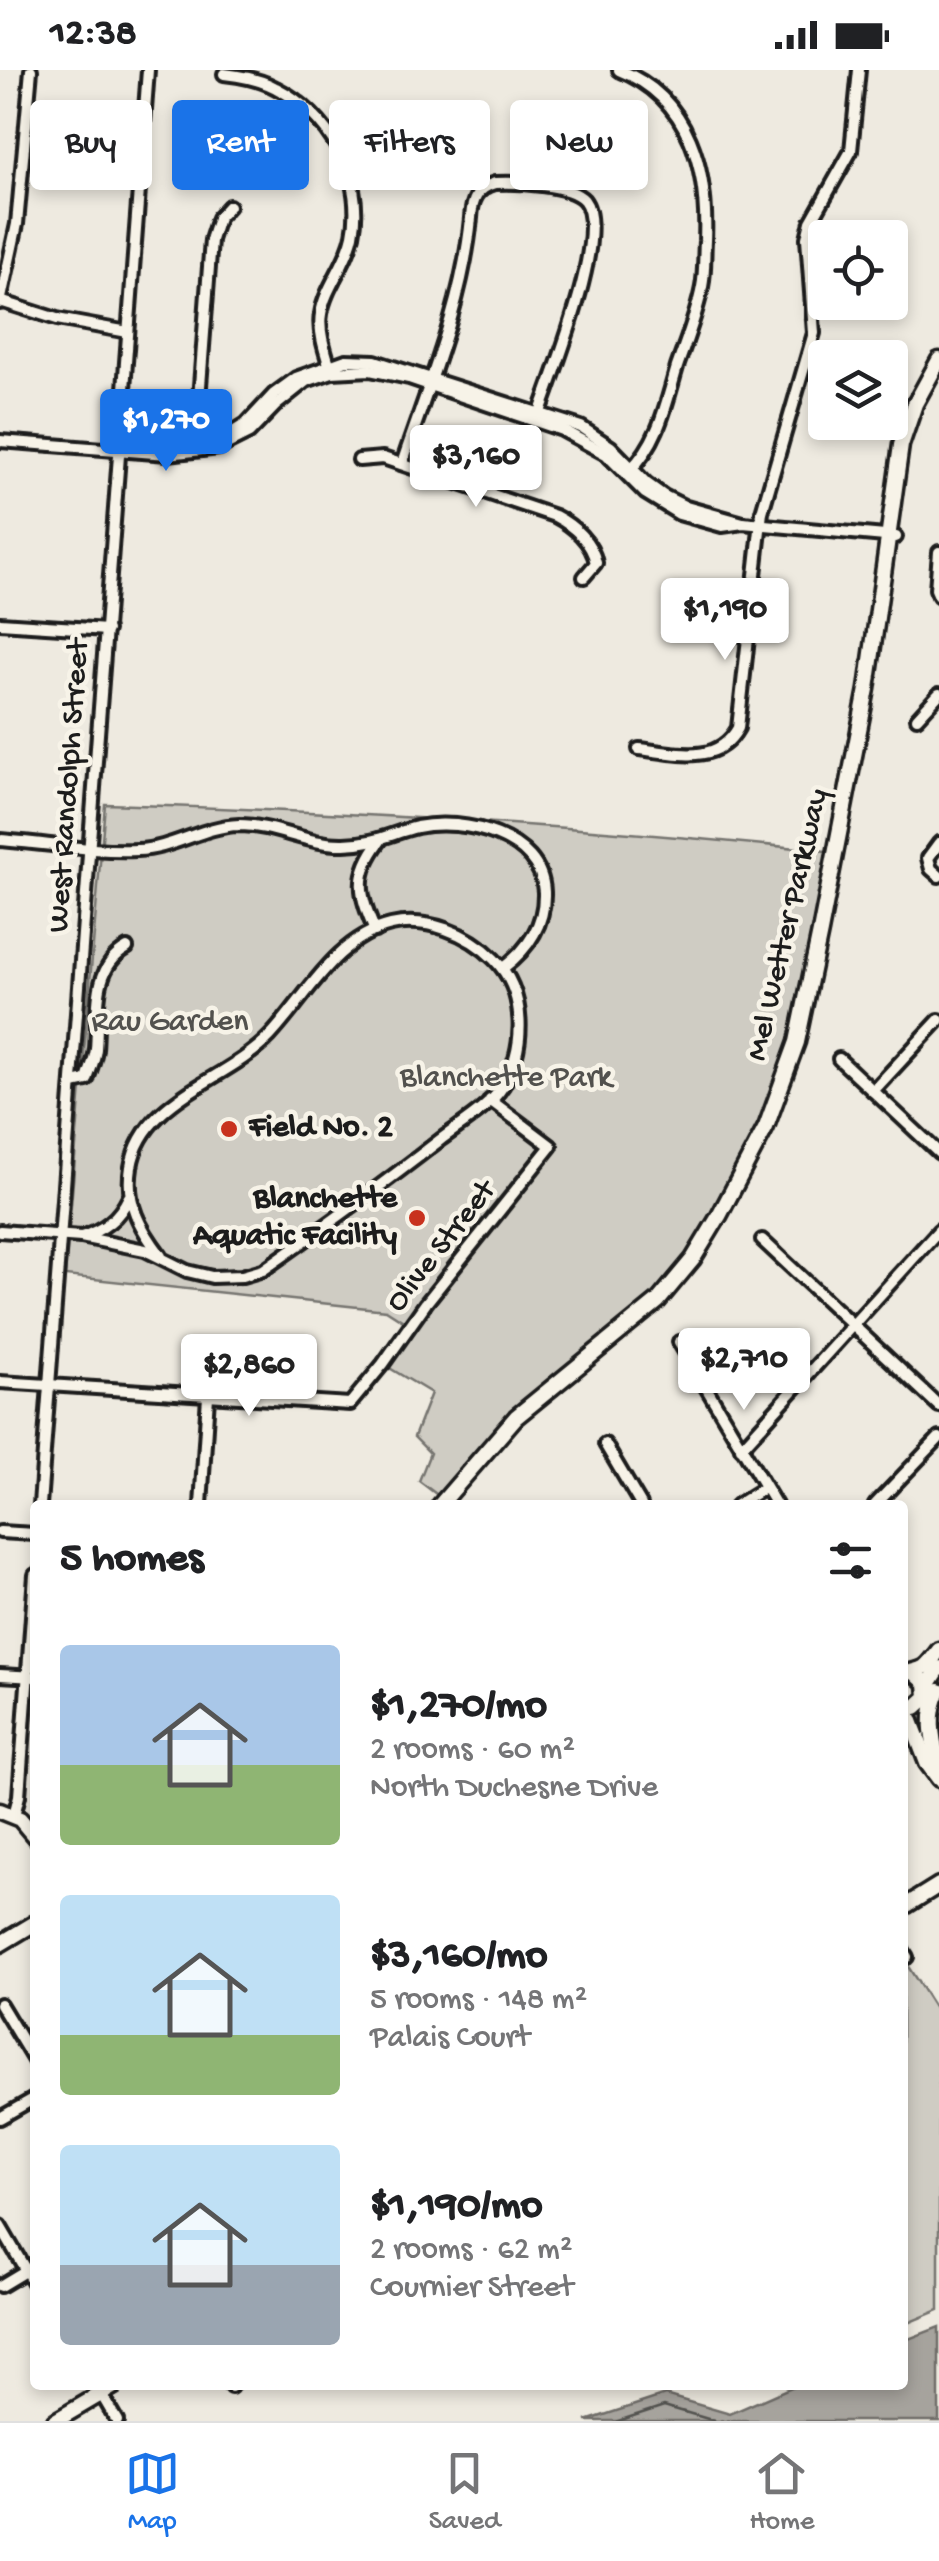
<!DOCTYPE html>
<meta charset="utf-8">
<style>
:root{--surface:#fff;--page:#f6f6f6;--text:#202124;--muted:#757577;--line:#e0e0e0;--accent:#1a73e8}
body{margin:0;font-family:"Gochi Hand",sans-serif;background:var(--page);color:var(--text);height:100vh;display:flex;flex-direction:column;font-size:38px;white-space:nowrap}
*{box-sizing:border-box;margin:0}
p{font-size:32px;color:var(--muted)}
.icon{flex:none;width:55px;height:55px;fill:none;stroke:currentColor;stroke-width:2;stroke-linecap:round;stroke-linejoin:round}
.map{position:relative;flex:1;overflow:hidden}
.drawer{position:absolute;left:30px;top:1430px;width:878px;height:890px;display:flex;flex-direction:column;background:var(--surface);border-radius:10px;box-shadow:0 5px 15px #0003}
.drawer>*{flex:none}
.hud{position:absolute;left:30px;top:30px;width:880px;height:90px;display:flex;gap:20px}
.fabs{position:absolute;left:808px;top:150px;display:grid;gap:20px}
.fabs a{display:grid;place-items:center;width:100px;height:100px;border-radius:10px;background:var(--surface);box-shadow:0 5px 15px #0003;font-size:50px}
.price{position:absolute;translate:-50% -85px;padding:0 22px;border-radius:10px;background:#fff;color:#222;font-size:32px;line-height:65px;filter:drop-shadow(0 2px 5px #0008)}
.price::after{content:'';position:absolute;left:50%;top:60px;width:30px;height:22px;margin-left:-15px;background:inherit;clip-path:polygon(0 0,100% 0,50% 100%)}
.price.selected{background:var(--accent);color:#fff}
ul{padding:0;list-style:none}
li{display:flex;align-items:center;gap:30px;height:250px;padding:0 30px}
li span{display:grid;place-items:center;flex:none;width:280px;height:200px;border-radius:10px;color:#555}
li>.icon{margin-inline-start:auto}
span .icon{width:120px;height:120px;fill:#fffc;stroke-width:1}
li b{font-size:42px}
h2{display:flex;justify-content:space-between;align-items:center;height:120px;padding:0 30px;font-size:42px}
.chip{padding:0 35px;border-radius:10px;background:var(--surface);box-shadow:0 5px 15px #0003;font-size:35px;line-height:90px}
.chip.selected{background:var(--accent);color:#fff}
.status{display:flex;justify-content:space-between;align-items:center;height:70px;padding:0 50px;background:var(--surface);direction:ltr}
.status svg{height:28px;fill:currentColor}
.tabs{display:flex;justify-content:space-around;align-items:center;height:140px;border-top:2px solid var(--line);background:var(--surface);font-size:28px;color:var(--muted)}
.tabs a{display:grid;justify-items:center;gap:5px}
.tabs .selected{color:var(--accent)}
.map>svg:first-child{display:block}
.green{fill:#cfccc3;stroke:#767470;stroke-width:2.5}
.water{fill:#a6a39d;stroke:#6f6d69;stroke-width:2.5}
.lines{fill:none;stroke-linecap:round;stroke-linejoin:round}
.shore{stroke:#535250;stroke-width:2.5}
.minor-casing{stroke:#1c1c1c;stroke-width:18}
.major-casing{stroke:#1c1c1c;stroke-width:21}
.minor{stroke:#f7f3e8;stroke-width:10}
.major{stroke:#f7f3e8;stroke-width:14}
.poi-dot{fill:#c8321e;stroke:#f7f3e8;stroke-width:4}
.labels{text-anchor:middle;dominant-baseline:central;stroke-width:9;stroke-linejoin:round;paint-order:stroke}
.street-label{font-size:32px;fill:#1c1c1c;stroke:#f7f3e8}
.park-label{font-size:32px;fill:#52514e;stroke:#f7f3e8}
.poi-label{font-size:32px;font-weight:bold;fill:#1c1c1c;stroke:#f7f3e8;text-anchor:start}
</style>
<div class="status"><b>12:38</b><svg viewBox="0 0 49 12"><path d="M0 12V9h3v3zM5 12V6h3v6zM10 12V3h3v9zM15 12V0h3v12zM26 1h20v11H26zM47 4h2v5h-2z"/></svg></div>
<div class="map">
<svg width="939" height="2351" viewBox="0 0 939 2351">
<rect width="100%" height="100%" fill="#eeeae0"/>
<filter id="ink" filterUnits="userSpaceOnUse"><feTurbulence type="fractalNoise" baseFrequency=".01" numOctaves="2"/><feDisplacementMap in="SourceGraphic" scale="20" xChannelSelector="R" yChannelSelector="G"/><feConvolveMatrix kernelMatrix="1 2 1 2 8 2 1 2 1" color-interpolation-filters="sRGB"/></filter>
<g filter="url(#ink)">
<g class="green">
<path d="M105 734C349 741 593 757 836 782L797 972 719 1146 658 1231 548 1318 444 1430 419 1411 430 1383 414 1367 431 1323 383 1294 412 1244 405 1252 386 1240 65 1206Z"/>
<path d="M902 1887 939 1945V2240L903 2255Z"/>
</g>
<path class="water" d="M939 2257V2351H586L665 2325 730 2344 796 2315H902L903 2271Z"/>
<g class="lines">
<path class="shore" d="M618 2351 664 2336 715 2351"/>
<defs>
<g id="minor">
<path d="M619 0C691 28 708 102 705 171 704 186 705 202 702 217 697 244 686 271 677 297 666 334 659 372 630 400"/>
<path d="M224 4C242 6 260 9 276 18 328 44 365 107 353 165 347 194 325 217 321 244 318 260 325 281 330 297"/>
<path d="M0 231 57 249 128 262"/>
<path d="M0 233 17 154 31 0"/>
<path d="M0 371 168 384 219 378 249 363 276 335 306 311 332 302 370 300 409 308 562 360 606 384 645 423 679 444 722 456 743 453 896 467"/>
<path d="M209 377 246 354 274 324 296 308 346 290 375 291 581 357 611 377 646 413 664 426 686 437 743 453"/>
<path d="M201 379 197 356 211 170 218 148 229 136"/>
<path d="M359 390 383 388 555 446C574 456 592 472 596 493L584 507"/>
<path d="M402 394C429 314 463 232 471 148 472 130 477 118 495 113 516 112 570 114 584 130 611 164 550 310 537 351"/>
<path d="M939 482 936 519 939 526"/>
<path d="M0 553 107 560"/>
<path d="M917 648 939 624"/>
<path d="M639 679C676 683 717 696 738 658L762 442 814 263 807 168 811 152 851 81 859 0"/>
<path d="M0 770C45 773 92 782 137 780 173 779 203 756 239 755 275 755 308 775 344 774 377 773 389 764 417 757 463 747 542 766 544 822 545 855 528 879 503 898"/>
<path d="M939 773 928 788 931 799 939 806"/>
<path d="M375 861C359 824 354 805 380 771"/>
<path d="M839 989 939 1083"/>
<path d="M73 1013 87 1010C90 1000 95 989 96 979 99 943 91 898 127 878"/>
<path d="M873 1021 939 950"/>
<path d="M129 1127C119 1148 104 1160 81 1167L145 1180 187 1201 212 1207 242 1206 263 1200C323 1158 382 1115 440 1070 461 1054 489 1038 503 1016 526 978 527 922 494 889 468 863 427 847 391 855 335 868 306 928 270 966 227 1011 142 1028 131 1097 125 1133 140 1158 161 1186"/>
<path d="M0 1161 81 1167"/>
<path d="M762 1170 939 1336"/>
<path d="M679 1272 776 1435"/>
<path d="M0 1312 350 1334 383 1294 426 1233 551 1076 490 1030"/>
<path d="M605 1374 641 1435"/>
<path d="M741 1378 939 1160"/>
<path d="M40 1435 148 0"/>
<path d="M201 1435 208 1326"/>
<path d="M737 1435 764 1418"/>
<path d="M875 1435 939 1368"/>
<path d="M0 1462 35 1464"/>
<path d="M0 1605 35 1607"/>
<path d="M14 1745 19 1726 35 1505"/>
<path d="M902 1879 907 1887"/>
<path d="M0 1934 35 1992"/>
<path d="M0 2048 35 2028"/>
<path d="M0 2156 35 2216"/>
<path d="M0 2216 35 2195"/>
<path d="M96 2315 117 2351"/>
<path d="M230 2315 231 2317"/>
</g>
<g id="major">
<path d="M440 1435 516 1347 658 1231 693 1189 719 1146 766 1057 797 972 820 862 867 619 901 375 915 334 939 290"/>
<path d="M902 1604C925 1599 925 1599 939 1580"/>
<path d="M927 1617 939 1598"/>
<path d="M939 1621C926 1646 933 1670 939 1697"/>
<path d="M902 1637H916L927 1627 926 1613 915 1603"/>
<path d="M906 1638 927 1693 939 1709"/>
<path d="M0 1741 20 1749 35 1767"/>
<path d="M902 1838 939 1815"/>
<path d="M0 1874 35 1853"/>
<path d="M55 2351 116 2315"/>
</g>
</defs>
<use href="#minor" class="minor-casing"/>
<use href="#major" class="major-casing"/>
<use href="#minor" class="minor"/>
<use href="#major" class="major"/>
</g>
</g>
<g class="poi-dot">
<circle cx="229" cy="1059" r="10"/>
<circle cx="417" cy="1148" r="10"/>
</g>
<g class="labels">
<g class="street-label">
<text transform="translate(70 716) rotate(-86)">West Randolph Street</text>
<text transform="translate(789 855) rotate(-77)">Mel Wetter Parkway</text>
<text transform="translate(442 1177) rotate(-52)">Olive Street</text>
</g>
<g class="park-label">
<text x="170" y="953">Rau Garden</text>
<text x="506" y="1009">Blanchette Park</text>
</g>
<g class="poi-label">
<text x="249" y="1059">Field No. 2</text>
<text x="397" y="1130" text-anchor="end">Blanchette<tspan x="397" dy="37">Aquatic Facility</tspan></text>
</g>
</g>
</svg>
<div class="fabs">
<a><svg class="icon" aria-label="locate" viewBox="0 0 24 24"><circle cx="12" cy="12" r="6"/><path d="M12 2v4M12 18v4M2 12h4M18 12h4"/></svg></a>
<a><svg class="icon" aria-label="layers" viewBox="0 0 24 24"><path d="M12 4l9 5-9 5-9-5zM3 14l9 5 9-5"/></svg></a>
</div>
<b class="price selected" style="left:166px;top:404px">$1,270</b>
<b class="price" style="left:476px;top:440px">$3,160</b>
<b class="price" style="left:725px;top:593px">$1,190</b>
<b class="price" style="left:744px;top:1343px">$2,710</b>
<b class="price" style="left:249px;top:1349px">$2,860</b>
<div class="hud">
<a class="chip">Buy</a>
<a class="chip selected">Rent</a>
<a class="chip">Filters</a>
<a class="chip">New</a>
</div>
<section class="drawer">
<h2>5 homes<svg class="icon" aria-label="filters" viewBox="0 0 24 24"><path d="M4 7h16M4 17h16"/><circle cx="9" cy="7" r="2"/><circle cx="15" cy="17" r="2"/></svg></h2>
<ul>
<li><span style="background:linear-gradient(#a9c7e8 60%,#8fb573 0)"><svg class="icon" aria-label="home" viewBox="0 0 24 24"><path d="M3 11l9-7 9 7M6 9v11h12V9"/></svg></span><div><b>$1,270/mo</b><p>2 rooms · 60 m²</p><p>North Duchesne Drive</p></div></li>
<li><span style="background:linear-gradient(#bfe0f5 70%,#8fb573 0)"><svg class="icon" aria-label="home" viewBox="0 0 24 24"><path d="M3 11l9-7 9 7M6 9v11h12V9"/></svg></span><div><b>$3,160/mo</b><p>5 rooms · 148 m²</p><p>Palais Court</p></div></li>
<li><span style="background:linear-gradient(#bfe0f5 60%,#9aa5b1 0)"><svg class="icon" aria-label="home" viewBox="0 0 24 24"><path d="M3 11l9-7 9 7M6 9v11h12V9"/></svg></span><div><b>$1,190/mo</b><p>2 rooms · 62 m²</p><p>Cournier Street</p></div></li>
</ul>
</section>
</div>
<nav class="tabs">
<a class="selected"><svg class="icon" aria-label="map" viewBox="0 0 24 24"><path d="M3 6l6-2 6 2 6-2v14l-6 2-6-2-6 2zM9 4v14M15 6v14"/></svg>Map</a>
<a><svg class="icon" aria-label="saved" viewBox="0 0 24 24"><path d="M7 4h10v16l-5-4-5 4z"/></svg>Saved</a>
<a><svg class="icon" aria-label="home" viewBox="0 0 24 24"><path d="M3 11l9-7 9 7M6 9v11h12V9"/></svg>Home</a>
</nav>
